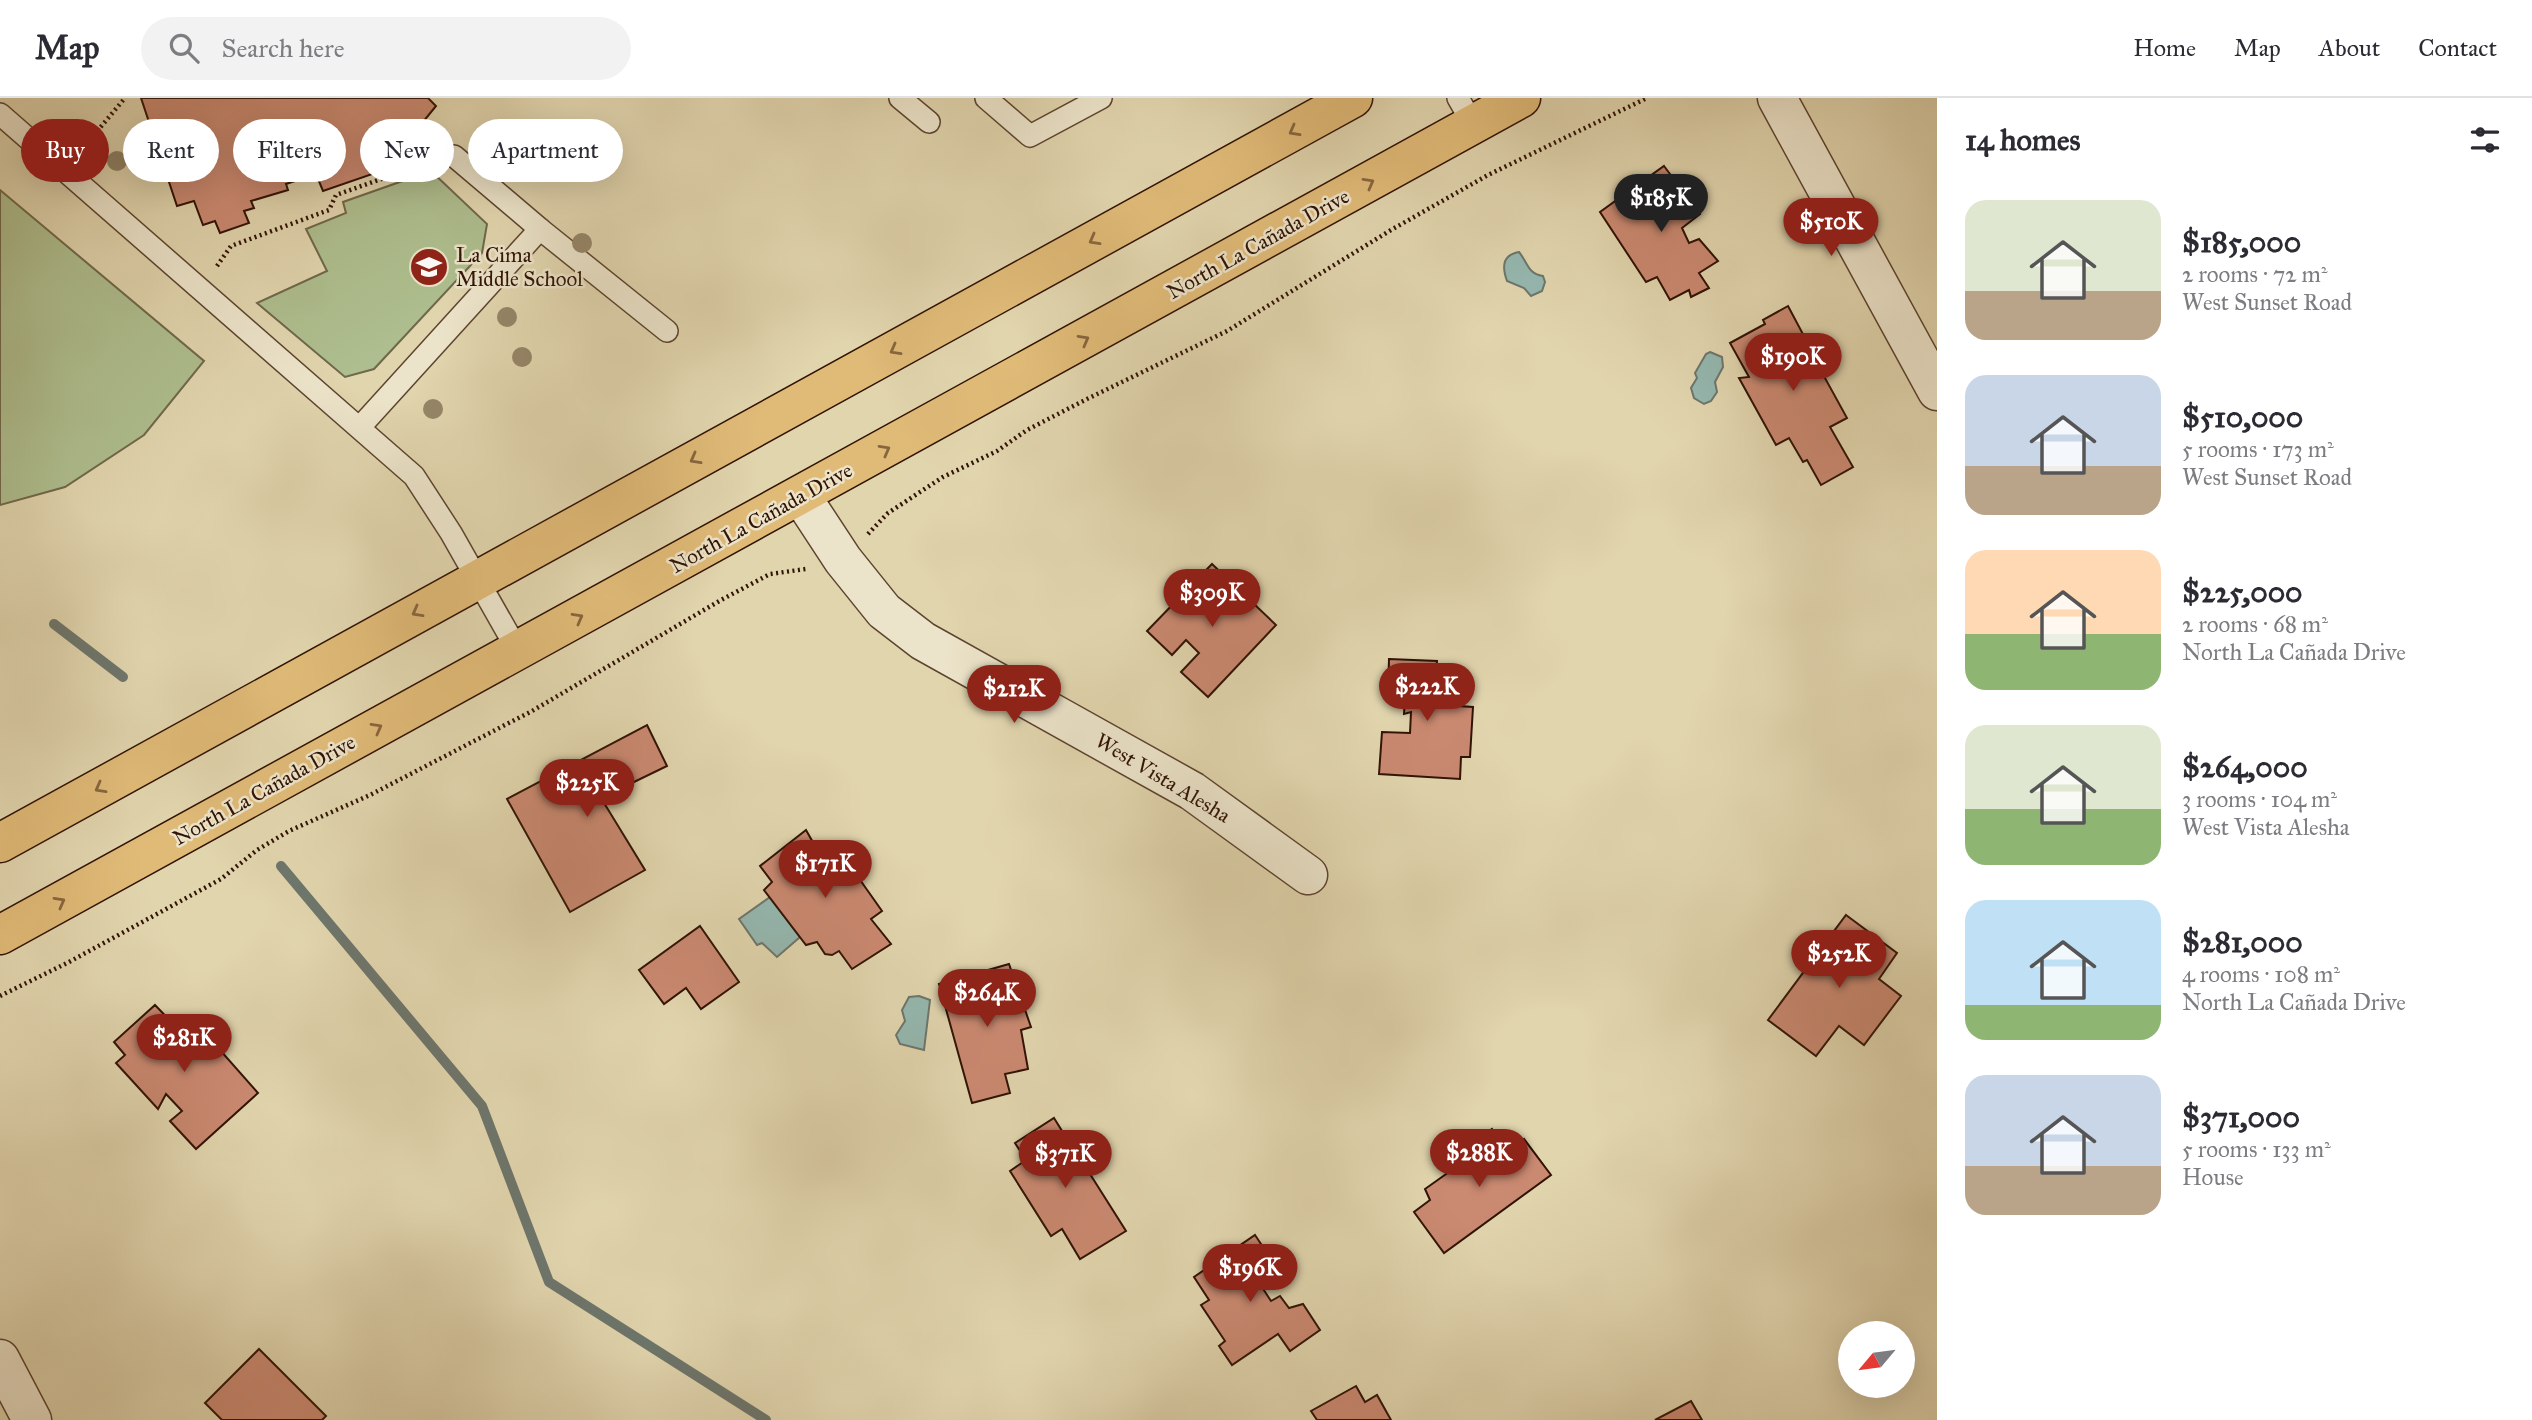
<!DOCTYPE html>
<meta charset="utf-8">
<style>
:root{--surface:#fff;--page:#f2f2f3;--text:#2b2b33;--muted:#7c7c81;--line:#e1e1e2;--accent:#8f2418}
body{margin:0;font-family:"IM FELL Great Primer",serif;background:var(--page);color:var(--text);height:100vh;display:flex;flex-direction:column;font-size:26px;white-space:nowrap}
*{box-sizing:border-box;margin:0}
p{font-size:23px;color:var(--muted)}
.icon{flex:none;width:38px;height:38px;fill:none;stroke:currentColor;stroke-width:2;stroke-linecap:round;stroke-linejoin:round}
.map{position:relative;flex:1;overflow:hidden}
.details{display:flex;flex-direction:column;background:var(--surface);width:595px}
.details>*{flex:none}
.hud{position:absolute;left:21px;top:21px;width:665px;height:63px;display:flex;gap:14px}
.needle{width:46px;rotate:241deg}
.tools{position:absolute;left:1838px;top:1223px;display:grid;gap:14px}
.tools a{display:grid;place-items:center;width:77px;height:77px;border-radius:50%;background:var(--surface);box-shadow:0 7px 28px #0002;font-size:35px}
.price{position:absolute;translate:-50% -60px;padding:0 16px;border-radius:24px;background:var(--accent);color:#fff;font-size:23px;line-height:46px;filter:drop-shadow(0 2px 4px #0008)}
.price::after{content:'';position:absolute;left:50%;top:42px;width:21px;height:16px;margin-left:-10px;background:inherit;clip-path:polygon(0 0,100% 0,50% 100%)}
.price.on{background:#222;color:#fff}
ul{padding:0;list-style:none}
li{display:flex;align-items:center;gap:21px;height:175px;padding:0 28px}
li span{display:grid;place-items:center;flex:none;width:196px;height:140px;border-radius:21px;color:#555}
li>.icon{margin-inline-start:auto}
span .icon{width:84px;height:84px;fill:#fffc;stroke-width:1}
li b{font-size:30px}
h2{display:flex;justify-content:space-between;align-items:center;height:84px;padding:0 28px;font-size:30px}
.chip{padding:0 24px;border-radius:32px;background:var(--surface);box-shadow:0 7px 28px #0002;font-size:24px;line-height:63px}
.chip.on{background:var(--accent);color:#fff}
header{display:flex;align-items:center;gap:42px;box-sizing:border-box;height:98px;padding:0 35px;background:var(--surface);border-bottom:2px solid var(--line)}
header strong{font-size:33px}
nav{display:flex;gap:38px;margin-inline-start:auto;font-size:24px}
.search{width:490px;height:63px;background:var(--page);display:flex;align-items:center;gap:18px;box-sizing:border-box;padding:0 24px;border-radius:38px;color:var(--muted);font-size:26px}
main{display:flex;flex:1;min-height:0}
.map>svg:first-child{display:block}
.green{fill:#aebe8e;stroke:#70684a;stroke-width:2}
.water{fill:#95b8b0;stroke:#6d766c;stroke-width:2}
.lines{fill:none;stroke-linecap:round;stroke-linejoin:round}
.stream{stroke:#6d766c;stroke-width:10}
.building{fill:#ca8971;stroke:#311305;stroke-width:2}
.lane-casing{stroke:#5d442f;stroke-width:24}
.street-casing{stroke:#5d442f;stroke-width:41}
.primary-casing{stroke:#311305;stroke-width:41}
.path{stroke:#311305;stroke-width:4.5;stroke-dasharray:2 3.5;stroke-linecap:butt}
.lane{stroke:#ece4ca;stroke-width:21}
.street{stroke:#ece4ca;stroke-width:38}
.primary{stroke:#e0ba77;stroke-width:38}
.tree{fill:#958668}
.oneway{stroke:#88663e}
.labels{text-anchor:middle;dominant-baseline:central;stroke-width:5;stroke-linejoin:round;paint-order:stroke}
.street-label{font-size:21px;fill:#311305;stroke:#ece4ca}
.poi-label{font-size:21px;fill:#311305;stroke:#ece4ca;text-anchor:start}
</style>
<header>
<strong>Map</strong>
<div class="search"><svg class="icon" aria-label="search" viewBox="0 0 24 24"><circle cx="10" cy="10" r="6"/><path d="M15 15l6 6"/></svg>Search here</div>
<nav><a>Home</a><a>Map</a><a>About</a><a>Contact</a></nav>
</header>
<main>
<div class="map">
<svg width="1937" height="1322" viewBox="0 0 1937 1322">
<rect width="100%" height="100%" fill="#e1d5ae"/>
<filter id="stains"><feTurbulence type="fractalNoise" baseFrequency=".00286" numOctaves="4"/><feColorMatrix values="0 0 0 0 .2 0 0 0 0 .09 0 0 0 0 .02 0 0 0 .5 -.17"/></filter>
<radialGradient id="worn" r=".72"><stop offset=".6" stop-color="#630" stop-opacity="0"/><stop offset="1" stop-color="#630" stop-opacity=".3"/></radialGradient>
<g class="green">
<path d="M431 73 487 126 482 155 374 271 345 279 257 205 327 173 306 131 346 115 343 104Z"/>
<path d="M0 92 204 263 144 337 65 389 0 407Z"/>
</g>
<g class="water">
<path d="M1519 154C1528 165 1527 175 1543 178L1545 184 1542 193 1531 198 1524 190 1507 183C1502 169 1502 157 1519 154Z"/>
<path d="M1710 254 1722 259 1723 269 1715 284 1717 294 1711 303 1704 306 1694 300 1691 290 1697 280 1695 275 1706 256Z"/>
<path d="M770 799 800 839 777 859 762 845 757 847 739 821Z"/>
<path d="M919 898 930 902 924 952 900 946 896 937 905 923 902 912 909 899Z"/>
</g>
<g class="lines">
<g class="stream">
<path d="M54 526 123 579"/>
<path d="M281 768 482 1008 549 1184 766 1322"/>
</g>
</g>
<g class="building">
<path d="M141 0H428L436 8 384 72 323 93 316 76 286 86 288 92 251 103 254 110 244 113 249 125 220 135 215 123 203 127 194 103 177 108Z"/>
<path d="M1664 68 1700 116 1682 130 1689 145 1699 141 1718 163 1699 175 1709 190 1691 199 1689 192 1670 202 1657 179 1646 184 1600 114Z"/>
<path d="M1788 208 1813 255 1800 262 1802 266 1814 260 1847 320 1830 329 1853 369 1821 387 1807 362 1803 364 1789 340 1776 347 1739 280 1749 279 1730 245 1765 226 1763 222Z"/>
<path d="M1212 466 1276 527 1208 599 1181 574 1199 555 1186 542 1172 557 1147 533Z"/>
<path d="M1389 561 1437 563 1436 573 1461 574 1459 608 1473 609 1470 659H1461L1460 681 1379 676 1382 634 1410 635 1411 614 1404 616 1405 598 1388 597Z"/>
<path d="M647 627 667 668 601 700 645 772 570 814 507 701Z"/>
<path d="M806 732 819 755 834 745 882 813 871 821 891 846 852 871 839 853 832 857 825 856 817 844 806 847 764 792 772 784 760 768Z"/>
<path d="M1846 817 1897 855 1879 881 1901 898 1864 947 1839 928 1816 958 1768 922Z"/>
<path d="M700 828 739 884 701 911 686 890 664 906 639 872Z"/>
<path d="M1009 866 1031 929 1021 932 1028 971 1005 976 1010 995 972 1005 939 886Z"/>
<path d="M155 907 177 930 190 918 258 995 196 1051 170 1023 182 1013 166 996 158 1011 116 965 125 957 114 944Z"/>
<path d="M1054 1020 1077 1057 1085 1052 1097 1071 1090 1076 1126 1133 1080 1161 1062 1131 1051 1138 1010 1073 1026 1062 1015 1045Z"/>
<path d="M1492 1031 1507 1053 1524 1041 1551 1077 1444 1155 1414 1114 1430 1102 1425 1091 1470 1059 1464 1051Z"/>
<path d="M1255 1137 1275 1167 1256 1180 1271 1203 1280 1198 1289 1210 1303 1206 1320 1232 1290 1253 1278 1236 1232 1267 1219 1248 1225 1243 1201 1207 1209 1202 1194 1179Z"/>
<path d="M259 1251 326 1318 322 1322H222L205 1305Z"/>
<path d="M1356 1288 1365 1304 1377 1297 1391 1322H1317L1311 1313Z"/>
<path d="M1691 1303 1702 1322H1655Z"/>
</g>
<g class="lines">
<defs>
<g id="lane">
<path d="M900 0 929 24"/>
<path d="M986 0 1030 38 1101 0"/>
<path d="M1458 0 1473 26"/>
<path d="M0 16 414 378 451 435 518 553"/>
<path d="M454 58 540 131"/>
<path d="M360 329 540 131 667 233"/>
</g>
<g id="street">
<path d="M1777 0 1937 293"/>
<path d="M801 398 843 462 884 513 923 543 1192 693 1308 777"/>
<path d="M0 1261 32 1322"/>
</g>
<g id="primary">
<path d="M0 745 1353 0"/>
<path d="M0 837 1521 0"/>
</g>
</defs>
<use href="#lane" class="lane-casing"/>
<use href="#street" class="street-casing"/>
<use href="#primary" class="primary-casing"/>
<g class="path">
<path d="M83 50 125 0"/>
<path d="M217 168 231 148 329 112 336 97 415 69"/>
<path d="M868 436 888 415 943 379 997 353 1027 332 1087 301 1227 233 1391 132 1488 77 1647 0"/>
<path d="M0 898 69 864 221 781 257 752 289 733 370 697 532 613 721 502 770 476 806 471"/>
</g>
<use href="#lane" class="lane"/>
<use href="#street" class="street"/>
<use href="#primary" class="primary"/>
</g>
<g class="tree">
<circle cx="117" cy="63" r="10"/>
<circle cx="511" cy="74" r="10"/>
<circle cx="582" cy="145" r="10"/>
<circle cx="507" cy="219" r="10"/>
<circle cx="522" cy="259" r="10"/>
<circle cx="433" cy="311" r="10"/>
</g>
<defs><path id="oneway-chevron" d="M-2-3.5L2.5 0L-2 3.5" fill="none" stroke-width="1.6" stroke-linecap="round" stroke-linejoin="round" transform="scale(1.75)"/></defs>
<g class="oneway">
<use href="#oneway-chevron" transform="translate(1294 33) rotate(151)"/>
<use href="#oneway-chevron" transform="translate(1369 85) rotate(-29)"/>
<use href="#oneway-chevron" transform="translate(1094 142) rotate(151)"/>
<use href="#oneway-chevron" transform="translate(1084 242) rotate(-29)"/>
<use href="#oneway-chevron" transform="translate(895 252) rotate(151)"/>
<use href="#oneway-chevron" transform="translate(885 352) rotate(-29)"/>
<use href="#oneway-chevron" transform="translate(695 361) rotate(151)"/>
<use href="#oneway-chevron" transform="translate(417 514) rotate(151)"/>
<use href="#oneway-chevron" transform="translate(578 520) rotate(-29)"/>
<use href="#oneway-chevron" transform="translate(377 630) rotate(-29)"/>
<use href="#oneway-chevron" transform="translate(100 690) rotate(151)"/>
<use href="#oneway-chevron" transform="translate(60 804) rotate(-29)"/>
</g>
<defs>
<symbol id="school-disc" viewBox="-11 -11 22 22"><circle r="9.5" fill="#8f2418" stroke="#ece4ca"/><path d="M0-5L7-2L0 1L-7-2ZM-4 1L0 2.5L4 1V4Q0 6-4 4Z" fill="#fff"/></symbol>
</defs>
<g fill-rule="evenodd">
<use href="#school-disc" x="407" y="147" width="44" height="44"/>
</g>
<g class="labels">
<g class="street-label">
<text transform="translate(1258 146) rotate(-29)">North La Cañada Drive</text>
<text transform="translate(761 420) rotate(-29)">North La Cañada Drive</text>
<text transform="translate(1163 680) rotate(31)">West Vista Alesha</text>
<text transform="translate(264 692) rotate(-29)">North La Cañada Drive</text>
</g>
<g class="poi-label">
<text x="456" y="157">La Cima<tspan x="456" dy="24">Middle School</tspan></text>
</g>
</g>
<rect width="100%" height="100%" filter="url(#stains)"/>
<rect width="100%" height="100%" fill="url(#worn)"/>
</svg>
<div class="tools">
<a><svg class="needle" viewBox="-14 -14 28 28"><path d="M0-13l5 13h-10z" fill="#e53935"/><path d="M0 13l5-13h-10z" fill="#7c7c81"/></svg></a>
</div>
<b class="price on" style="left:1661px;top:136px">$185K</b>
<b class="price" style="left:1831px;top:160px">$510K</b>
<b class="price" style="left:1793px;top:295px">$190K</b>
<b class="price" style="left:1212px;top:531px">$309K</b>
<b class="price" style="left:1427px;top:625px">$222K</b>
<b class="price" style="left:1014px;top:627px">$212K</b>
<b class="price" style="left:587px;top:721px">$225K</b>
<b class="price" style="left:825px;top:802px">$171K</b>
<b class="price" style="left:1839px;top:892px">$252K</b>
<b class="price" style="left:987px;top:931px">$264K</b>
<b class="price" style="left:184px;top:976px">$281K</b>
<b class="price" style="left:1479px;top:1091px">$288K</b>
<b class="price" style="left:1065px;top:1092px">$371K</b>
<b class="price" style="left:1250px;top:1206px">$196K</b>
<div class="hud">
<a class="chip on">Buy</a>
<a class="chip">Rent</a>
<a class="chip">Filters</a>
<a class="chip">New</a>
<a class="chip">Apartment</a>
</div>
</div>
<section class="details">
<h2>14 homes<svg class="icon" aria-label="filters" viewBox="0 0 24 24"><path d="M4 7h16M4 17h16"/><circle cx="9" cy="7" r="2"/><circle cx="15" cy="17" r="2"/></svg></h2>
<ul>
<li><span style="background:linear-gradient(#dfe7d0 65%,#b9a48a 0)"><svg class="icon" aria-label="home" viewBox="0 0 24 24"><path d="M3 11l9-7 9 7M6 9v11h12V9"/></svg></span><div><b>$185,000</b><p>2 rooms · 72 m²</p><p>West Sunset Road</p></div></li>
<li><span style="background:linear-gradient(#c9d6e8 65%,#b9a48a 0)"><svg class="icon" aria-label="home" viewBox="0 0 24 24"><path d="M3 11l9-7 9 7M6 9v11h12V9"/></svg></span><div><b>$510,000</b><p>5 rooms · 173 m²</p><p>West Sunset Road</p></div></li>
<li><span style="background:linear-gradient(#ffd9b3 60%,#8fb573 0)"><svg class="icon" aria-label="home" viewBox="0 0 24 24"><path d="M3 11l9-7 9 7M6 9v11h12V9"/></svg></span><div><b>$225,000</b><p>2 rooms · 68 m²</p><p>North La Cañada Drive</p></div></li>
<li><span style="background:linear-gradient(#dfe7d0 60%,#8fb573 0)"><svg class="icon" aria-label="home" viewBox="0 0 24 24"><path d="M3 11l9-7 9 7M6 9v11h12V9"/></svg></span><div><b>$264,000</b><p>3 rooms · 104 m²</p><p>West Vista Alesha</p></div></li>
<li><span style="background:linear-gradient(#bfe0f5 75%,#8fb573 0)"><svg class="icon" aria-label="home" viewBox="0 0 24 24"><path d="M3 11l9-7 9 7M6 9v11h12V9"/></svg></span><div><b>$281,000</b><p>4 rooms · 108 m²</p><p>North La Cañada Drive</p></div></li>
<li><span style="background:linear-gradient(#c9d6e8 65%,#b9a48a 0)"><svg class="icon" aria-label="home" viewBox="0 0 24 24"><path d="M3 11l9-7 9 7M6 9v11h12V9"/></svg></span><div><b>$371,000</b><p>5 rooms · 133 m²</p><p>House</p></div></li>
</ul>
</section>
</main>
